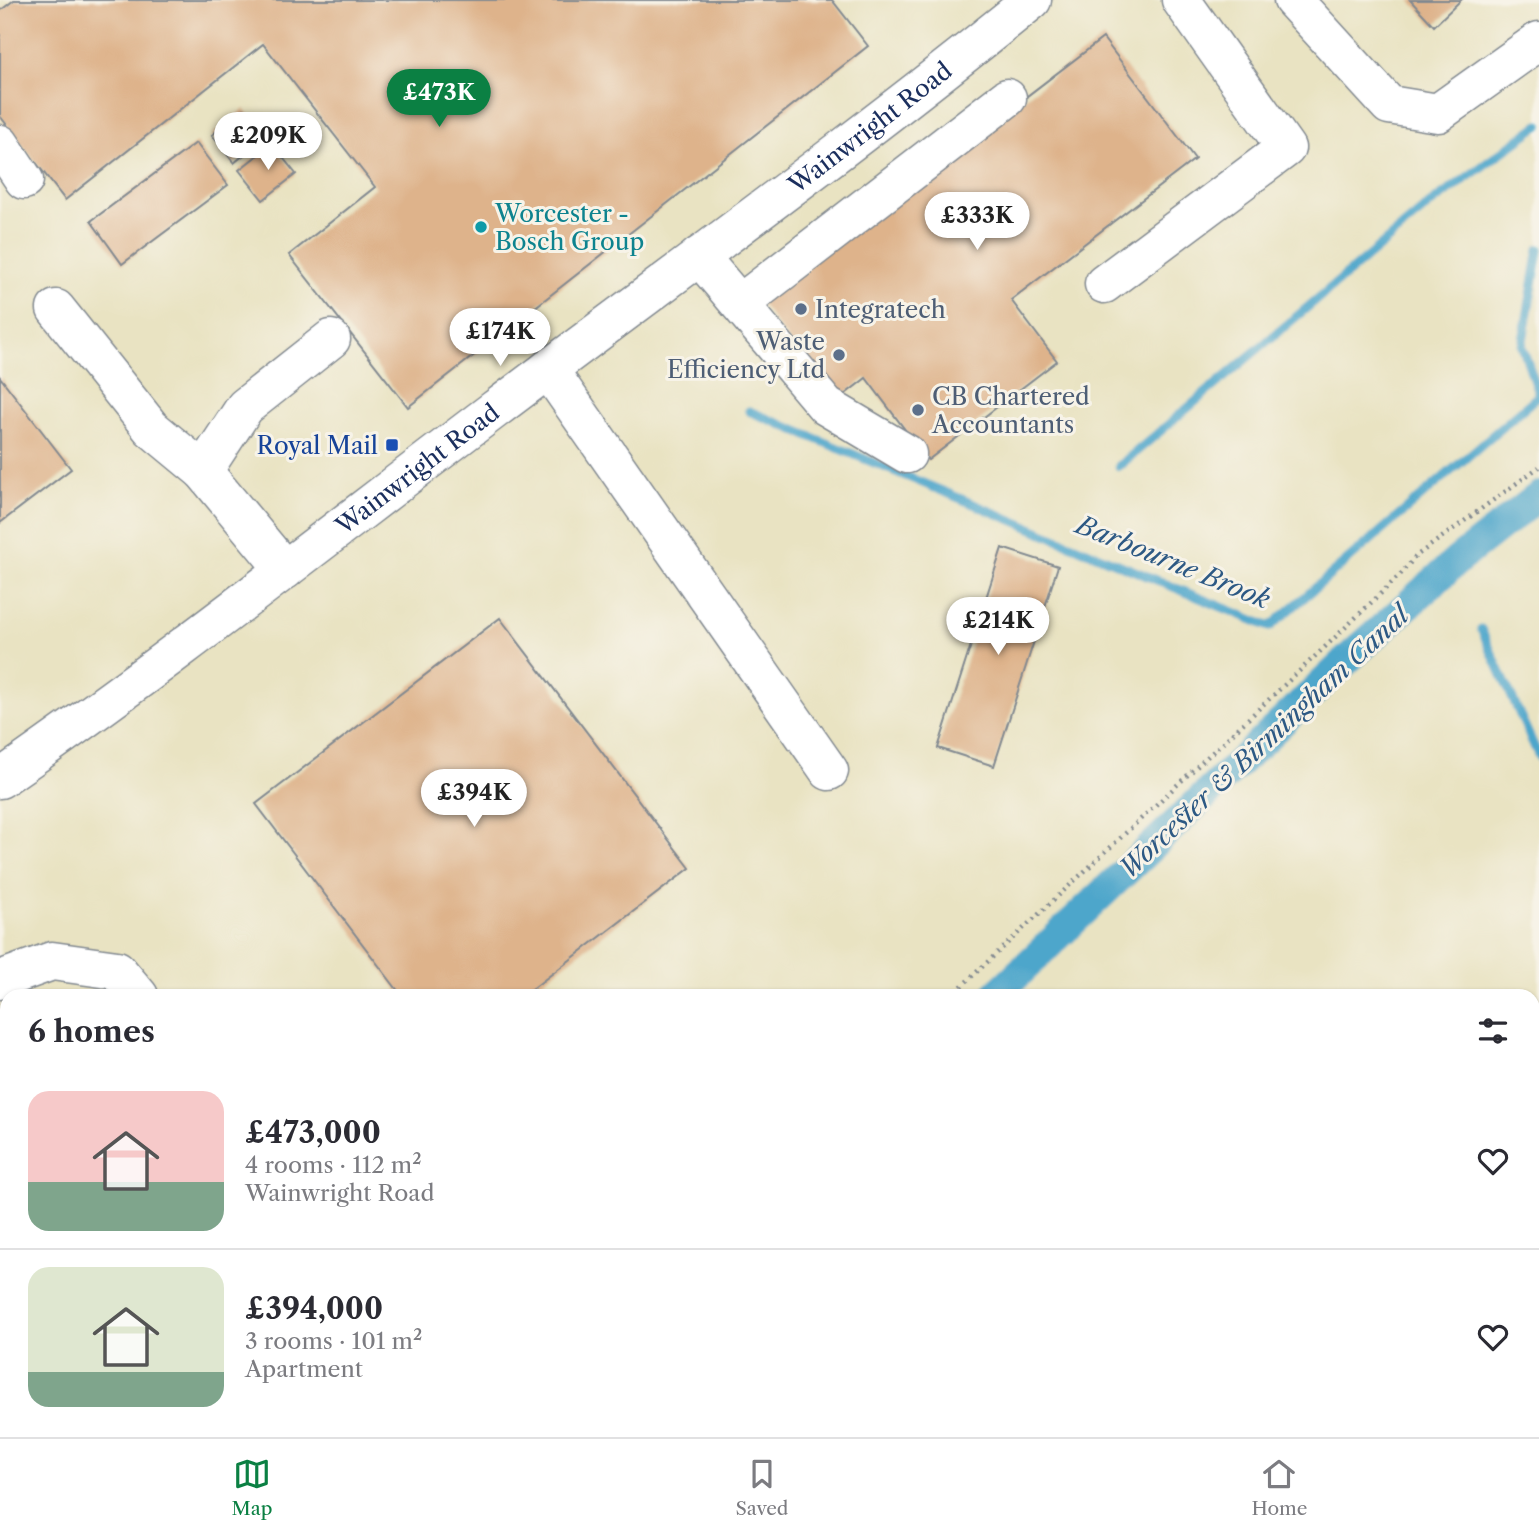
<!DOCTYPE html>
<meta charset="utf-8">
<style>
:root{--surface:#fff;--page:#f2f2f3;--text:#2b2b33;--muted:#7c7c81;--line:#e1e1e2;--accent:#0b8043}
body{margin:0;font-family:"Libre Caslon Text",serif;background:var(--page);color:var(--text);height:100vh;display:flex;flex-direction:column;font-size:26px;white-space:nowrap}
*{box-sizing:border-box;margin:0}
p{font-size:23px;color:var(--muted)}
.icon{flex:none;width:38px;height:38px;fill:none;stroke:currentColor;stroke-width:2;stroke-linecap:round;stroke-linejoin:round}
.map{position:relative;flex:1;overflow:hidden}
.drawer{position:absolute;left:0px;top:989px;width:1540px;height:450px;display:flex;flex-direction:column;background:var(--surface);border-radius:21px 21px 0 0;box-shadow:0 2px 5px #0004}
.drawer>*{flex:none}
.price{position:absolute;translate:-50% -60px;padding:0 16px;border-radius:24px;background:#fff;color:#222;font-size:23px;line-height:46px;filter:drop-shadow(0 2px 4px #0008)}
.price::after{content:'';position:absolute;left:50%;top:42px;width:21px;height:16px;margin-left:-10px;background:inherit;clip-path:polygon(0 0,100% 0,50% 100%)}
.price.selected{background:var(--accent);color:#fff}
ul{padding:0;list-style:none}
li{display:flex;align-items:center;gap:21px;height:175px;padding:0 28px}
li+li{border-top:2px solid var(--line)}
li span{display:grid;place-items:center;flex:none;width:196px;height:140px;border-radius:21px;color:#555}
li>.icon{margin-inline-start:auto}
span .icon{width:84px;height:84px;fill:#fffc;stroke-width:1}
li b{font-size:30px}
h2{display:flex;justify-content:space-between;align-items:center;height:84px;padding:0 28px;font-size:30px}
.menu{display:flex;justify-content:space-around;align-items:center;height:98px;border-top:2px solid var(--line);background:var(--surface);font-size:19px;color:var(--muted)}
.menu a{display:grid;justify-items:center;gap:4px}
.menu .selected{color:var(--accent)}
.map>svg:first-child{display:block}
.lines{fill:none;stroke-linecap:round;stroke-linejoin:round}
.stream{stroke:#4ea6cb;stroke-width:9}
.canal{stroke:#4ea6cb;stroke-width:30}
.building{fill:#deb38b}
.minor-casing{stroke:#828990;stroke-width:41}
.path{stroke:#828990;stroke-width:4.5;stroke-dasharray:2 5;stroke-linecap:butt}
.minor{stroke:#fff;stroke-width:38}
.culture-dot{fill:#0f9aa8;stroke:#f7f3e8;stroke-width:2.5}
.service-dot{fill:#5c6f8a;stroke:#f7f3e8;stroke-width:2.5}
.transit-dot{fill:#1a4fb4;stroke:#f7f3e8;stroke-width:2.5}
.labels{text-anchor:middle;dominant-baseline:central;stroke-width:6;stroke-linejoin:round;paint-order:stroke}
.street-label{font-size:24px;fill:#1b2f5e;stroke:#f7f3e8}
.culture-label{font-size:24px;fill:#0d838f;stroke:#f7f3e8;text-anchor:start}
.service-label{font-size:24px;fill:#4e5e75;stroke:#f7f3e8;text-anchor:start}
.transit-label{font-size:24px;fill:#164399;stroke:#f7f3e8;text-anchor:end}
.water-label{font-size:26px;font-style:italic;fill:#2d5984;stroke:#f7f3e8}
</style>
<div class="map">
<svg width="1539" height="1437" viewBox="0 0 1539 1437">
<rect width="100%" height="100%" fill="#f7f3e8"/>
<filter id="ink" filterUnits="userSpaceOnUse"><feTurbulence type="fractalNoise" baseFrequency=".0143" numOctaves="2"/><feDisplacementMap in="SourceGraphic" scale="14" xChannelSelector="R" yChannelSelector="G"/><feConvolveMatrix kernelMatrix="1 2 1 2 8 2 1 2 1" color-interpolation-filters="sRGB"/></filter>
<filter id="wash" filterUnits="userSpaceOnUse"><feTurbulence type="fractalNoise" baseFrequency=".00686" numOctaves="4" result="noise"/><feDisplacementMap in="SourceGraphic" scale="28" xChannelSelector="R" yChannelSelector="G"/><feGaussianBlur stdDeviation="1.57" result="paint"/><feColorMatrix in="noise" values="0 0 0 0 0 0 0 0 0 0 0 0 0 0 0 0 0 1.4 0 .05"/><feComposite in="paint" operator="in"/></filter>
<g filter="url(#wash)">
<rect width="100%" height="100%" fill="#e9e3c2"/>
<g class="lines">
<g class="stream">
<path d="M749 411 1270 627 1539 395 1522 346 1539 249"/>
<path d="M1119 466 1429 205 1539 125"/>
<path d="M1481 629 1539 757"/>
</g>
<g class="canal">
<path d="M995 996 1350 657 1459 559 1539 496"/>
<path d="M529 1437 535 1432"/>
</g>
</g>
<g id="blocks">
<g class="building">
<path d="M14 0H832L868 46 408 407 289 255 375 187 263 44 65 200 0 116V11Z"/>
<path d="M1410 0H1461L1434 26Z"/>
<path d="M1103 38 1195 159 1011 300 1057 361 928 460 866 378 835 402 759 301Z"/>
<path d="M244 109 266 137 234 163 212 135Z"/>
<path d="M196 143 228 185 122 264 91 221Z"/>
<path d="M272 144 296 174 263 200 239 170Z"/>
<path d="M0 377 71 469 0 523Z"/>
<path d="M1002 548 1058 566 994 766 938 748Z"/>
<path d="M500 618 690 868 523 996H402L256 804Z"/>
<path d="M7 1055V1432H257L251 1437H0V1061Z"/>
</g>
</g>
</g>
<g filter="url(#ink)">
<use href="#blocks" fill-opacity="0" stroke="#828990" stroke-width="2"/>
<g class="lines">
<defs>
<g id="minor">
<path d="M1293 0 1389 105 1438 113 1539 41"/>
<path d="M0 144 24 180"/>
<path d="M699 256 826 406 907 454"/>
<path d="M1104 284 1286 148 1181 0"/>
<path d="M741 303 1007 98"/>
<path d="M56 309 151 428 203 471 285 570"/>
<path d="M548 369 829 771"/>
<path d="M203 471 245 407 331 339"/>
<path id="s1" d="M0 779C169 662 330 534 494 410 674 274 857 142 1032 0"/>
<path d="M0 980 52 961 117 970 139 996"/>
</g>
</defs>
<use href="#minor" class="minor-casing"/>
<g class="path">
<path d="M951 996 1325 647 1400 575 1416 556 1539 467"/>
<path d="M483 1437 489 1432"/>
</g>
<use href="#minor" class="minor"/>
</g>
</g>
<circle class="culture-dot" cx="481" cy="227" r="7"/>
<g class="service-dot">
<circle cx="801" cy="309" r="7"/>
<circle cx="839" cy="355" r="7"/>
<circle cx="918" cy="410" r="7"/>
</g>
<rect class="transit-dot" x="385" y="438" width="14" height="14" rx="3.5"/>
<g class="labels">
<g class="street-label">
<text stroke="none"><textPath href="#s1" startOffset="1087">Wainwright Road</textPath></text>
<text stroke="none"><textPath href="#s1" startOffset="520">Wainwright Road</textPath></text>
</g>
<g class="culture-label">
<text x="495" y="213">Worcester -<tspan x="495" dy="28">Bosch Group</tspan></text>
</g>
<g class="service-label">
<text x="815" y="309">Integratech</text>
<text x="825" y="341" text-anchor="end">Waste<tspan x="825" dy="28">Efficiency Ltd</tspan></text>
<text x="932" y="396">CB Chartered<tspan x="932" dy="28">Accountants</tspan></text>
</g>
<g class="transit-label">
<text x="378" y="445">Royal Mail</text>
</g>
<g class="water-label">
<text transform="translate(1173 562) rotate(22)">Barbourne Brook</text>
<text transform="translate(1264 742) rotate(-43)">Worcester &amp; Birmingham Canal</text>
</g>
</g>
</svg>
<b class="price selected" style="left:439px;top:129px">£473K</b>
<b class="price" style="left:268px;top:172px">£209K</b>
<b class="price" style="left:977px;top:252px">£333K</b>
<b class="price" style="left:500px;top:368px">£174K</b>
<b class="price" style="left:998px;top:657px">£214K</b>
<b class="price" style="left:474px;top:829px">£394K</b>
<section class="drawer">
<h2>6 homes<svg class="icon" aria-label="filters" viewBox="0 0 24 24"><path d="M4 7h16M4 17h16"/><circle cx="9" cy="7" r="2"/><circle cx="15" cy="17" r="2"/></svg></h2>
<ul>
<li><span style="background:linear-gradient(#f6c9c9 65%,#7fa58c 0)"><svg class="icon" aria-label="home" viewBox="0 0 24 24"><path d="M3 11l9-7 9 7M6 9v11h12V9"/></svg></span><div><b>£473,000</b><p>4 rooms · 112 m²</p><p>Wainwright Road</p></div><svg class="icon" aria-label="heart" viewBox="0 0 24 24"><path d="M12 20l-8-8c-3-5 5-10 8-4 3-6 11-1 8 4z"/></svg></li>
<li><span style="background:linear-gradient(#dfe7d0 75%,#7fa58c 0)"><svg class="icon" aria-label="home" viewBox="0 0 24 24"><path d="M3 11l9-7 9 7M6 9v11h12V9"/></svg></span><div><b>£394,000</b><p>3 rooms · 101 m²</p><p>Apartment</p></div><svg class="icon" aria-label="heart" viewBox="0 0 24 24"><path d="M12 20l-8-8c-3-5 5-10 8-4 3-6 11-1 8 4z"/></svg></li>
</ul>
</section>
</div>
<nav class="menu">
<a class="selected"><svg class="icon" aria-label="map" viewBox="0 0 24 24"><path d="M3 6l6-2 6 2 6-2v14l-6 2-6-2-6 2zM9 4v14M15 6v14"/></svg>Map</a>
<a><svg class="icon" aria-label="saved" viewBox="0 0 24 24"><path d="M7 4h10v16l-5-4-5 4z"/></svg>Saved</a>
<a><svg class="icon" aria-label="home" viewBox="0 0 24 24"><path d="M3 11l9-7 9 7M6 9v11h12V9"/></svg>Home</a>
</nav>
